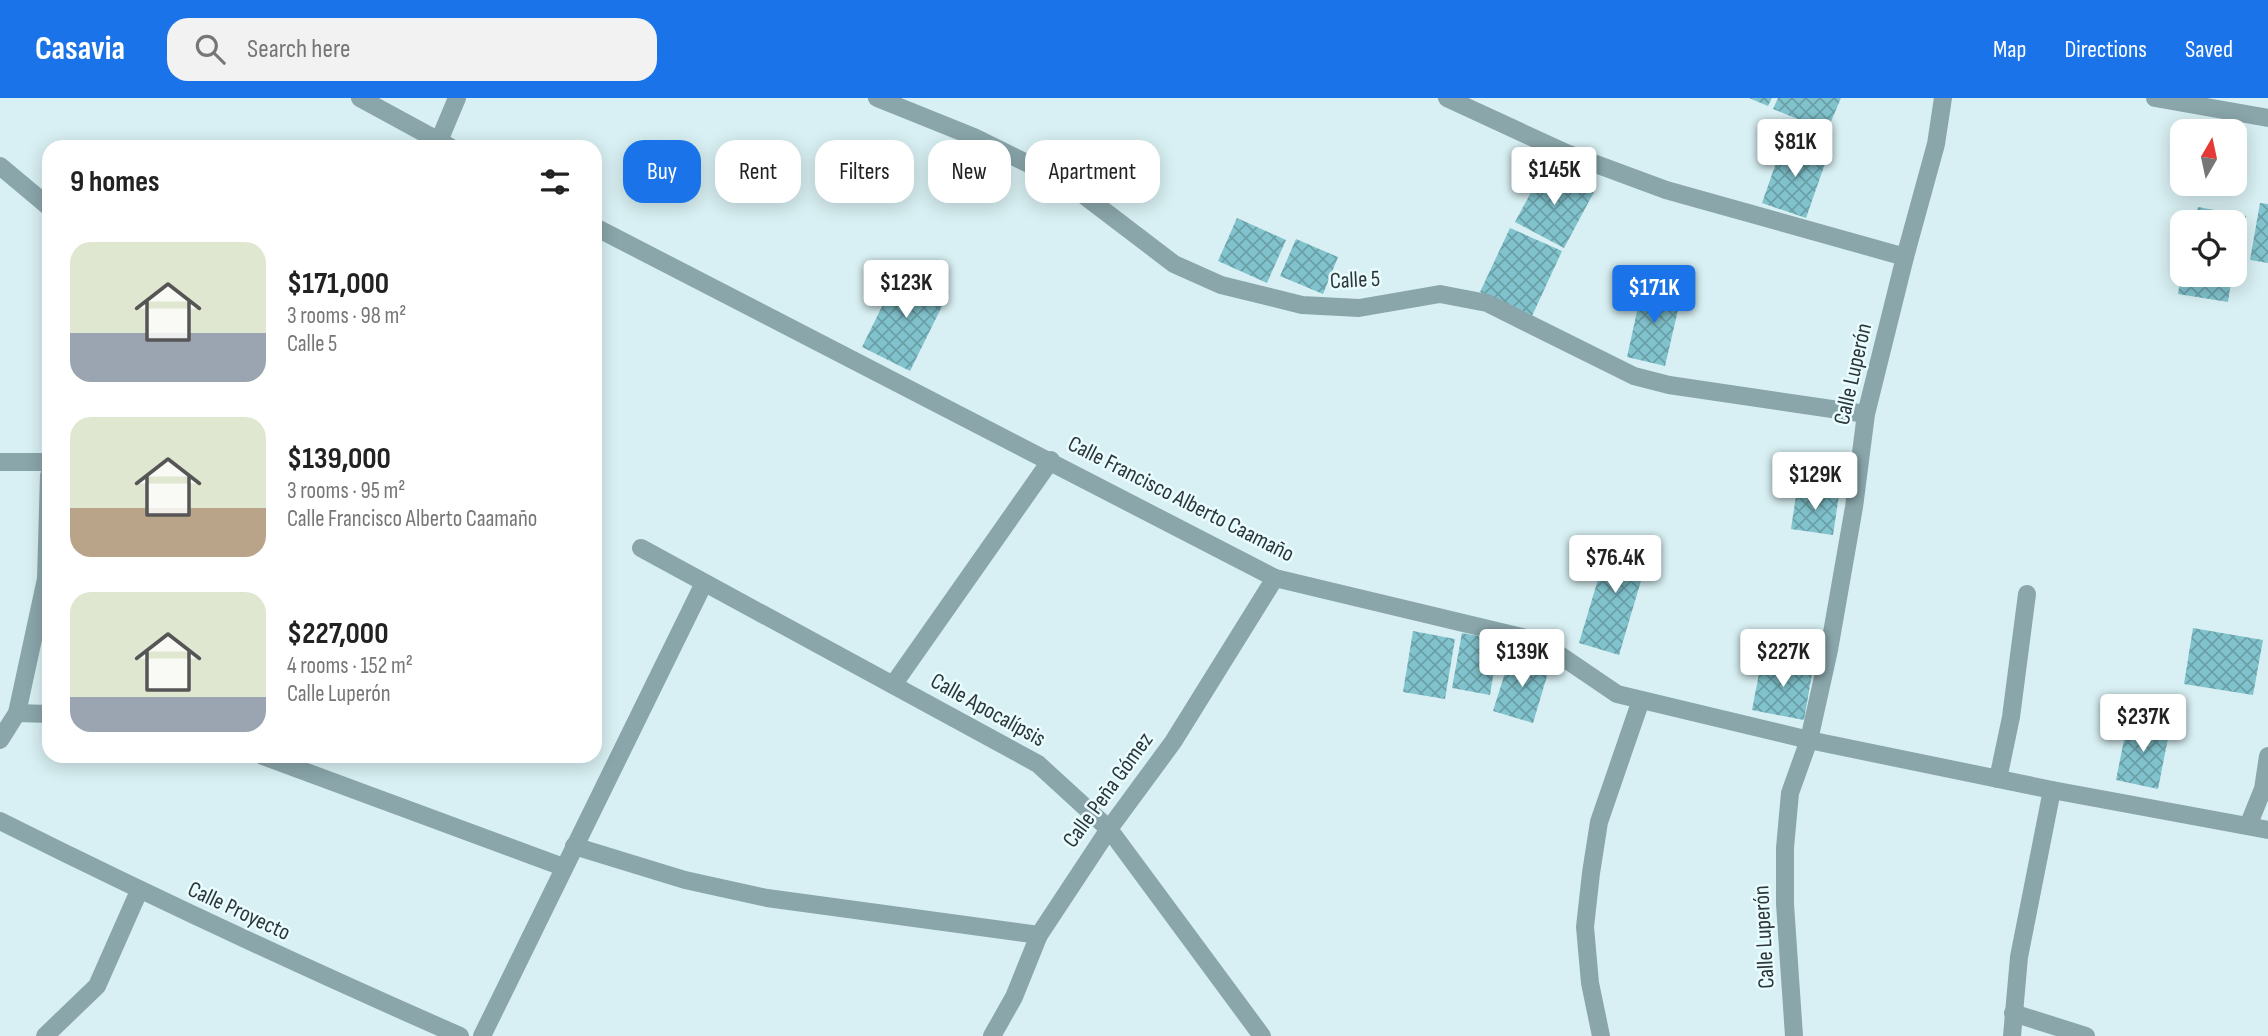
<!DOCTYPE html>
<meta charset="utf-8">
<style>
:root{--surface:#fff;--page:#f2f2f2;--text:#222;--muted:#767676;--accent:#1a73e8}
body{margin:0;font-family:"Sofia Sans Condensed",sans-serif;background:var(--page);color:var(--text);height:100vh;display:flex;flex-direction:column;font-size:26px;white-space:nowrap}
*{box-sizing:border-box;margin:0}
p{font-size:23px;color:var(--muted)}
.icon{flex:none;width:38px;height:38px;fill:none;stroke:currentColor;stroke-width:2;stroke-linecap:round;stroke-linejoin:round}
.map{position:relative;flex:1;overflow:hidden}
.panel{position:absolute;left:42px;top:42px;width:560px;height:623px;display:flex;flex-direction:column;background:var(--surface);border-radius:21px;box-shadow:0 4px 18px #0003}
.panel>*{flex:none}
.top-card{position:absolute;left:623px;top:42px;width:665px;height:63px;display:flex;gap:14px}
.needle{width:46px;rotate:9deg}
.tools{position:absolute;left:2170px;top:21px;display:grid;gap:14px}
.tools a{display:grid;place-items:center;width:77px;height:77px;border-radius:14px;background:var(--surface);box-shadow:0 4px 18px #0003;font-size:35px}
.price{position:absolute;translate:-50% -60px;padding:0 16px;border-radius:7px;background:#fff;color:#222;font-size:23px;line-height:46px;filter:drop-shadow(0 2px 4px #0008)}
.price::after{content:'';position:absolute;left:50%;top:42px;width:21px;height:16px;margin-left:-10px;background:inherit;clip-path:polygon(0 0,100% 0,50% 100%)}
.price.on{background:var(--accent);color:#fff}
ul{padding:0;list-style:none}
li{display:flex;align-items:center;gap:21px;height:175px;padding:0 28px}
li span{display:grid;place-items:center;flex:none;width:196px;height:140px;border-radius:21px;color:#555}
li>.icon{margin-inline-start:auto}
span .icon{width:84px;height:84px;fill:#fffc;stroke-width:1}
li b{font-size:30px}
h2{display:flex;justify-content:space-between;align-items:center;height:84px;padding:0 28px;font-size:30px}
.pill{padding:0 24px;border-radius:21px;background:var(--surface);box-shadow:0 4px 18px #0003;font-size:24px;line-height:63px}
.pill.on{background:var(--accent);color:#fff}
header{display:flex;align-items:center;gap:42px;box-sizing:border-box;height:98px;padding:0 35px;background:var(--accent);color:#fff}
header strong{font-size:33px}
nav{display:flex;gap:38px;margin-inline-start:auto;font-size:24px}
.search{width:490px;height:63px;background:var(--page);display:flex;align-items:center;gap:18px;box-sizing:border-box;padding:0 24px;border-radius:21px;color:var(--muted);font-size:26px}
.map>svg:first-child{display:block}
.building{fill:url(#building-cross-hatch)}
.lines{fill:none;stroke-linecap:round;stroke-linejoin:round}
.street{stroke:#8aa6aa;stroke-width:18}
.labels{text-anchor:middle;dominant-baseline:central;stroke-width:5;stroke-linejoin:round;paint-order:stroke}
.street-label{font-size:23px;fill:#2d3638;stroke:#e9fcff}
</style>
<header>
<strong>Casavia</strong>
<div class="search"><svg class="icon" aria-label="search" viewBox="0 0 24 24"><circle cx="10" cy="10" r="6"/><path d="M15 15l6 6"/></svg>Search here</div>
<nav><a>Map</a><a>Directions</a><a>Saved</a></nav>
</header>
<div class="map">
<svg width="2268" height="938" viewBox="0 0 2268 938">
<defs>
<pattern id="building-cross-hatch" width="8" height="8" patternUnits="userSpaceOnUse" patternTransform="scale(1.75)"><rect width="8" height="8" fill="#81c3cd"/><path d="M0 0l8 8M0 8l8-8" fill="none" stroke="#6a9fa7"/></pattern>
</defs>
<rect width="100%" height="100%" fill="#d8f0f3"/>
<g class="building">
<path d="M1749 0H1772L1768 8Z"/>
<path d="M1778 0H1841L1827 33 1773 11Z"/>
<path d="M1784 42 1828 57 1806 120 1762 105Z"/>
<path d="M1545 68 1594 94 1564 150 1515 124Z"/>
<path d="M2260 105 2268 106V165L2250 162Z"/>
<path d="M2198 109 2246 118 2239 160 2235 159V124H2195Z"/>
<path d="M1237 120 1286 142 1267 185 1218 163Z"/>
<path d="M1510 130 1562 153 1532 218 1480 194Z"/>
<path d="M1296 141 1338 159 1323 196 1280 178Z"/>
<path d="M901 170 949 194 910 273 862 249Z"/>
<path d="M2181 177H2232L2228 204 2178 196Z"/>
<path d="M1643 186 1682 195 1665 268 1627 259Z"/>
<path d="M1797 391 1839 397 1833 437 1791 431Z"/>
<path d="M1611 438 1651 449 1619 557 1579 545Z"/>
<path d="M2193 530 2263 542 2253 597 2184 586Z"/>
<path d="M1413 533 1455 541 1445 601 1403 594Z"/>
<path d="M1462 535 1499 542 1490 597 1452 590Z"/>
<path d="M1511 556 1550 568 1533 625 1493 613Z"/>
<path d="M1762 560 1813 570 1804 622 1752 612Z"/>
<path d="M2128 622 2170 630 2158 691 2116 682Z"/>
</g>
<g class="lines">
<g class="street">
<path d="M360 0 450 49"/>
<path d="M877 0 974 39 1069 86 1174 166 1221 187 1302 207 1359 210 1440 196 1487 205 1634 278 1669 287 1866 316"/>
<path d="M1447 0 1566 55 1666 92 1905 159"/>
<path d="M2155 0 2268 20"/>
<path d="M439 43 457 0"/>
<path d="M0 68 49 109"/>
<path d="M595 129 1275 480 1539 543 1617 596 1809 642 2052 692 2268 732"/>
<path d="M0 364H49"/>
<path d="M641 450 1038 666 1109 731 1262 938"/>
<path d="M893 587 1051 362"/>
<path d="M17 615 46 481 49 377"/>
<path d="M0 642 17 615 49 616"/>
<path d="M263 658 563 769"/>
<path d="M1998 681 2011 619 2027 496"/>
<path d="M0 723C152 799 305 870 460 938"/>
<path d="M2248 728 2263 691 2268 658"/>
<path d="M574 748 685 782 767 800 1039 837"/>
<path d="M2013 915 2086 938"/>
<path d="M45 938 97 888 139 793"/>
<path d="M482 938 704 485"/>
<path d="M992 938 1014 899 1039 837 1109 731 1173 644 1275 480"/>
<path d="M1601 938 1590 885 1585 829 1591 775 1599 724 1641 602"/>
<path d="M1794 938 1785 806V750L1790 695 1809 642 1829 552 1854 409 1866 316 1905 159 1936 46 1943 0"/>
<path d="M2012 938 2019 859 2052 692"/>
</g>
</g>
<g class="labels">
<g class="street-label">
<text transform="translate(1355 182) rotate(-3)">Calle 5</text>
<text transform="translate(1853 276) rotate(-77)">Calle Luperón</text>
<text transform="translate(1181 401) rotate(27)">Calle Francisco Alberto Caamaño</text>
<text transform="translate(988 612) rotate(29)">Calle Apocalípsis</text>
<text transform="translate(1108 692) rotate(-54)">Calle Peña Gómez</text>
<text transform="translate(239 813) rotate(25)">Calle Proyecto</text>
<text transform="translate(1764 839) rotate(-93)">Calle Luperón</text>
</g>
</g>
</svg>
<div class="tools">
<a><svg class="needle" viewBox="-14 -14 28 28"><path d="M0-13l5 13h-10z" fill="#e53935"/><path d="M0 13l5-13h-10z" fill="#767676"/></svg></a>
<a><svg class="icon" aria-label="locate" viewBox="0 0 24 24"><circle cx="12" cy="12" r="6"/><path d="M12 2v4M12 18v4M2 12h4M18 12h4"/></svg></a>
</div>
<b class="price" style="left:1795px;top:81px">$81K</b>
<b class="price" style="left:1554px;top:109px">$145K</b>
<b class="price" style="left:906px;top:222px">$123K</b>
<b class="price on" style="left:1654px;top:227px">$171K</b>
<b class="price" style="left:1815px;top:414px">$129K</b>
<b class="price" style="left:1615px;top:497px">$76.4K</b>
<b class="price" style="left:1522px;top:591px">$139K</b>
<b class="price" style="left:1783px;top:591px">$227K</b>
<b class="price" style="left:2143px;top:656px">$237K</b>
<div class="top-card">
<a class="pill on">Buy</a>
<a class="pill">Rent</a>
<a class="pill">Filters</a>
<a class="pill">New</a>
<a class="pill">Apartment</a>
</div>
<section class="panel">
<h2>9 homes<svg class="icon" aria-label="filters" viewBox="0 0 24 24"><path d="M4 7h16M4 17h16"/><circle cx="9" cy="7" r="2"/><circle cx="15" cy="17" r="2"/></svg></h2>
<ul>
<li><span style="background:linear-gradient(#dfe7d0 65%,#9aa5b1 0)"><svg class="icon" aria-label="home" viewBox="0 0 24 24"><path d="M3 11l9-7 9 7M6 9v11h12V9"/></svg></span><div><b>$171,000</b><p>3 rooms · 98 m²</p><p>Calle 5</p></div></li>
<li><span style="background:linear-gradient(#dfe7d0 65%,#b9a48a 0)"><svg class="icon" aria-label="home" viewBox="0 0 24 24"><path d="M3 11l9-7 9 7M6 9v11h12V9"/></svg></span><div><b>$139,000</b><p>3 rooms · 95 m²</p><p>Calle Francisco Alberto Caamaño</p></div></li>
<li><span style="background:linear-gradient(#dfe7d0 75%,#9aa5b1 0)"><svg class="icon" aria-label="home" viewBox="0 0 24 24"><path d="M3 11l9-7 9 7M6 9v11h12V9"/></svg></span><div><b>$227,000</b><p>4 rooms · 152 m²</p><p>Calle Luperón</p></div></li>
</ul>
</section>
</div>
